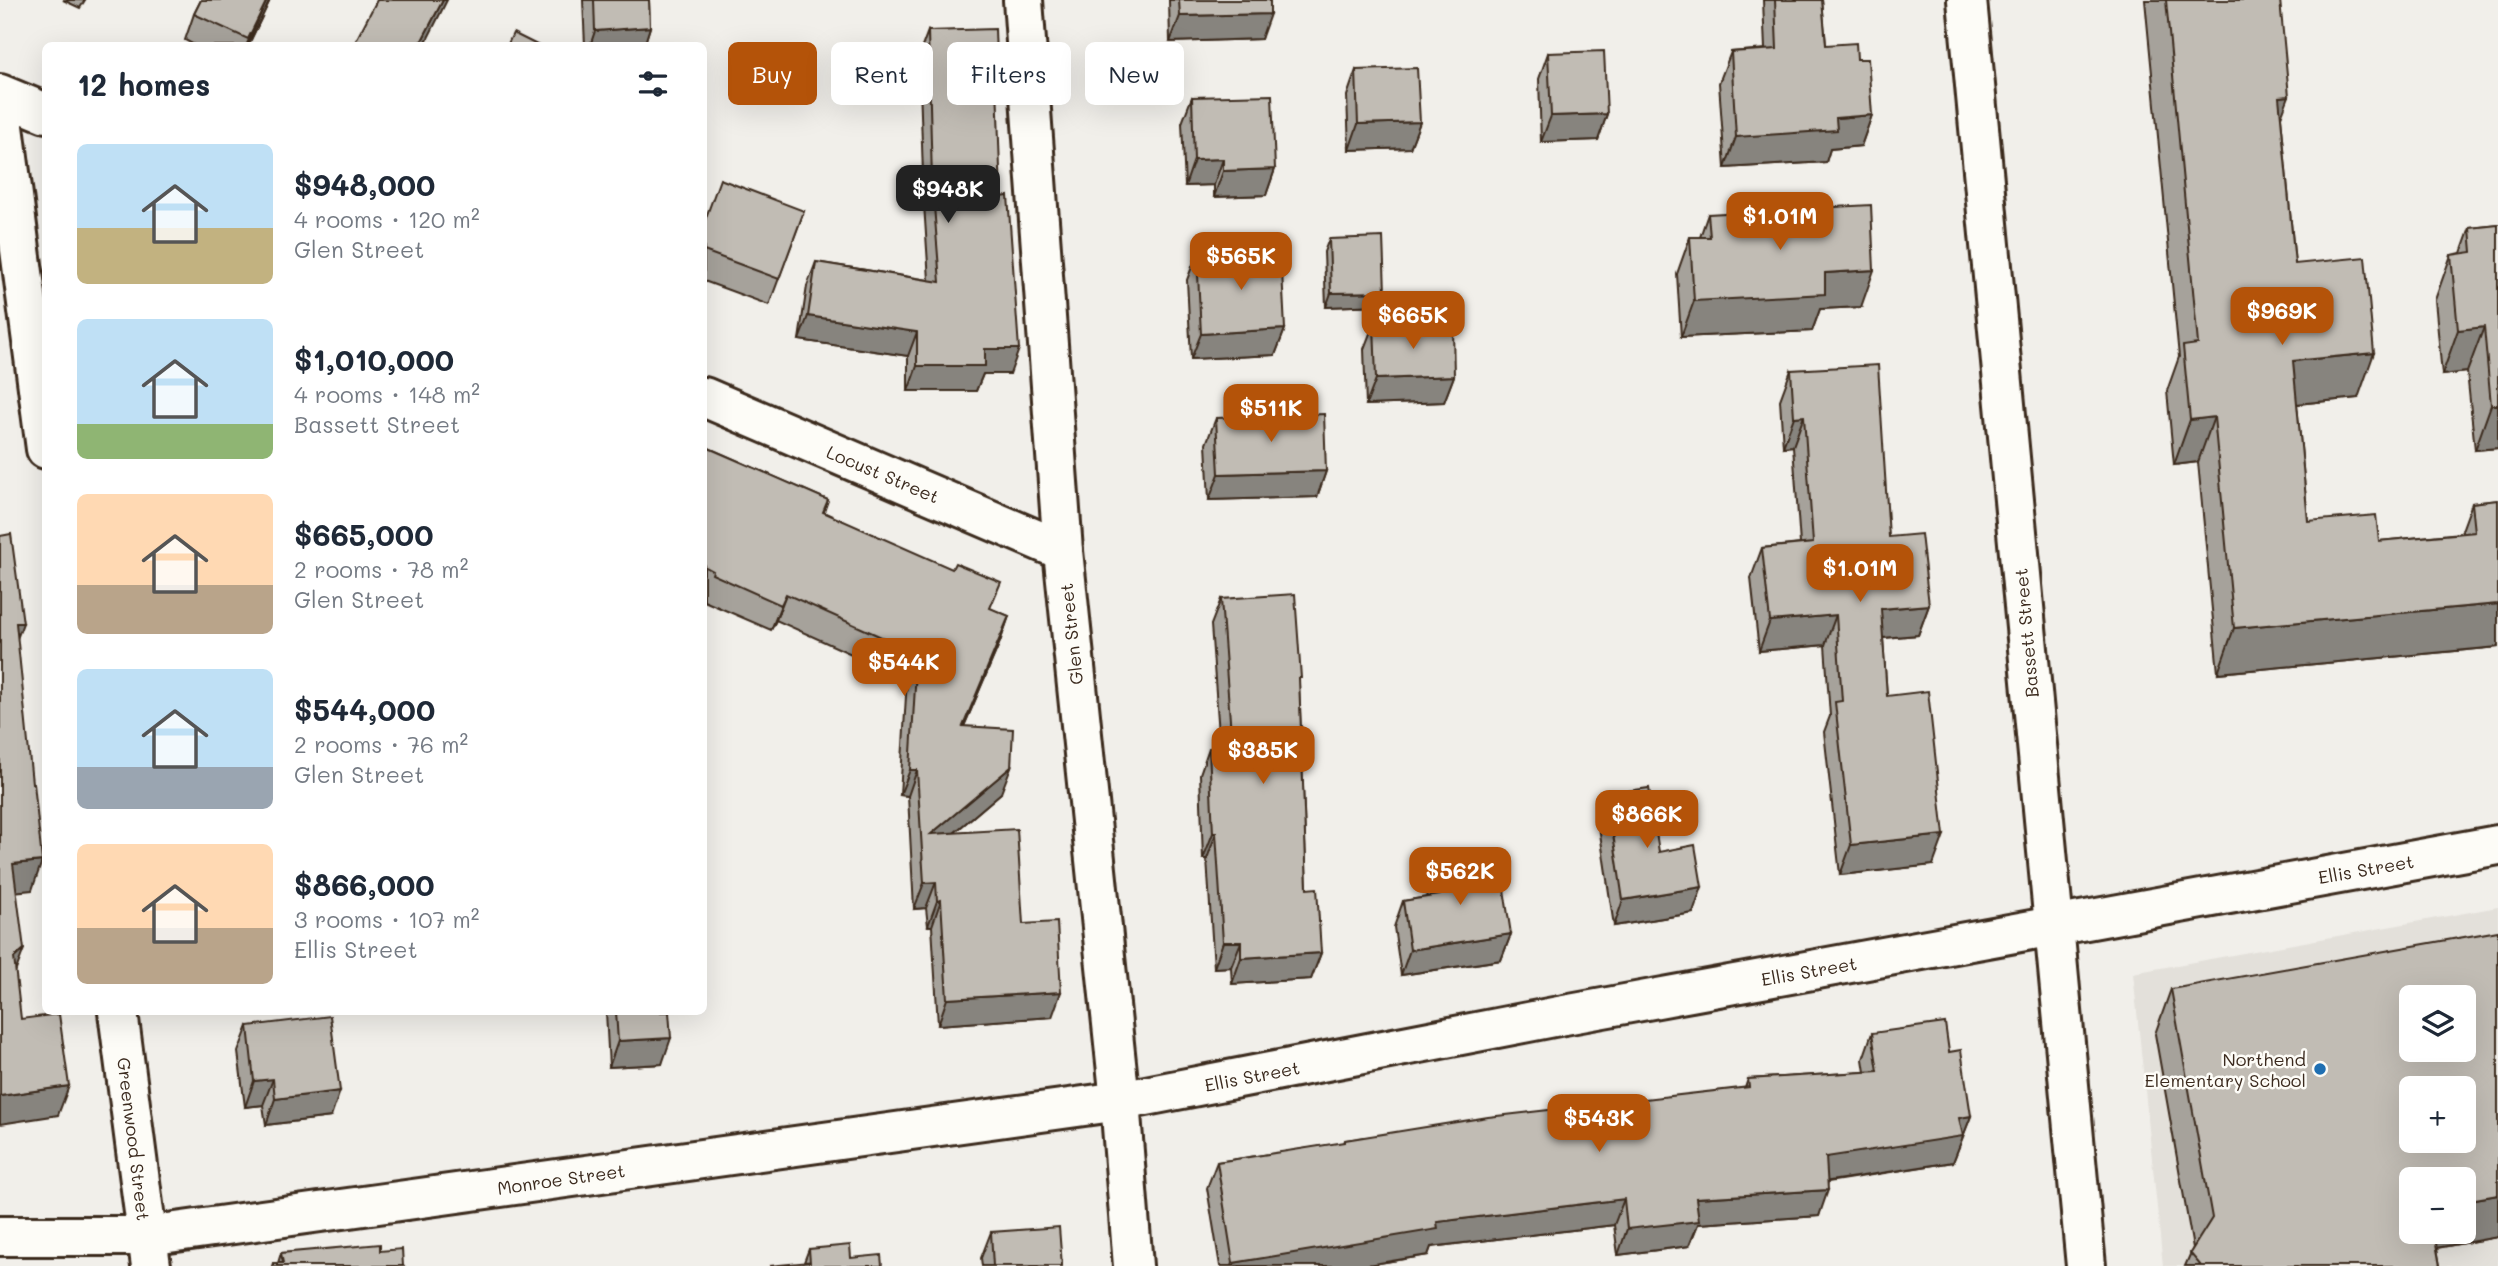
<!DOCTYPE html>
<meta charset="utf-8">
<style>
:root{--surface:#fff;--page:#f6f6f7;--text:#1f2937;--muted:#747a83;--accent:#b45309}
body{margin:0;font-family:Mali,sans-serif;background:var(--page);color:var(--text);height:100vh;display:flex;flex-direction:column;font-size:26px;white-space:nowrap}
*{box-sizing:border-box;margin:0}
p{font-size:23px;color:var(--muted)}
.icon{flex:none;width:38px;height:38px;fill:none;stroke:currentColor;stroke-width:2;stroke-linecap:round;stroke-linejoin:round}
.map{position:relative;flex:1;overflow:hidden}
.panel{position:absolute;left:42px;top:42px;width:665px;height:973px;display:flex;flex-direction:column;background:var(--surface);border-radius:10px;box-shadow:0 7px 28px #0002}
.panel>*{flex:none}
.guide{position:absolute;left:728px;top:42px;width:665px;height:63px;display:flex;gap:14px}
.fabs{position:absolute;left:2399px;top:985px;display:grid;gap:14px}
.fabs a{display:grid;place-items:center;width:77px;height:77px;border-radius:10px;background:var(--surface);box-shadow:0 7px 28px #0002;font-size:35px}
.price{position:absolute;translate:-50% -60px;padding:0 16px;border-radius:14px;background:var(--accent);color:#fff;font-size:23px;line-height:46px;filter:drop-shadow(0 2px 4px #0008)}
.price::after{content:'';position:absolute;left:50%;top:42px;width:21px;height:16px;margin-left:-10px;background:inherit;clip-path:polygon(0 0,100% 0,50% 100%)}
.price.on{background:#222;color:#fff}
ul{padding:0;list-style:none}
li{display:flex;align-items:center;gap:21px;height:175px;padding:0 35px}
li span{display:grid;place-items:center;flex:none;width:196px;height:140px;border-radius:10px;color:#555}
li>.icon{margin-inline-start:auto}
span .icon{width:84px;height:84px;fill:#fffc;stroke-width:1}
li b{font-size:30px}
h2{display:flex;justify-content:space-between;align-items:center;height:84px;padding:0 35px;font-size:30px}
.pill{padding:0 24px;border-radius:10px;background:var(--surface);box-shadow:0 7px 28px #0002;font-size:24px;line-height:63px}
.pill.on{background:var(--accent);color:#fff}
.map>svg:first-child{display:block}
.built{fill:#e3e0da;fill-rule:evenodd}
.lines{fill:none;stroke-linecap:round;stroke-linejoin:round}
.street-casing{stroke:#3b2a1e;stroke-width:44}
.secondary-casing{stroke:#3b2a1e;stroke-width:44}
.street{stroke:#fdfcf7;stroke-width:38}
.secondary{stroke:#fdfcf7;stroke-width:38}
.wall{fill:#a6a29b;stroke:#3b2a1e;stroke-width:2}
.shaded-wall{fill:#87847e;stroke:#3b2a1e;stroke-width:2}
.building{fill:#c1bcb4;stroke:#3b2a1e;stroke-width:2;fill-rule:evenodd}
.poi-dot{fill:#1f6fb2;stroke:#fdfcf7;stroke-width:2.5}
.labels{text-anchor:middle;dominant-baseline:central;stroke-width:5;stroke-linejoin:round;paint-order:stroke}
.street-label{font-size:18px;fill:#3b2a1e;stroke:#fdfcf7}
.poi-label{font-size:18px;fill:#3b2a1e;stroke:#fdfcf7;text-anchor:end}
</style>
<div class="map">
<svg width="2498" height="1266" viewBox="0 0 2498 1266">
<rect width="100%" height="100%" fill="#f1efea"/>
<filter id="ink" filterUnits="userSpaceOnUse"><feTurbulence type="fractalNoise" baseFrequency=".0143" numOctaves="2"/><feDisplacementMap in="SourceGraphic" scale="14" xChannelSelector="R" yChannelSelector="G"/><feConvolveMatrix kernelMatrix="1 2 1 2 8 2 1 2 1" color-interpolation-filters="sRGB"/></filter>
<g filter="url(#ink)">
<path class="built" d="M2498 907V1266H2163L2133 973ZM2412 998H2464V1050H2412ZM2412 1088H2464V1141H2412ZM2412 1180H2464V1232H2412Z"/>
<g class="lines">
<defs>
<g id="street">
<path d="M1023 0 1063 551 1120 1101"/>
<path d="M1967 0 2086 1266"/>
<path d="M0 94 46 113"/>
<path d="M0 96 46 449"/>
<path d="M704 397 1063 551"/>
<path d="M118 1012 151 1266"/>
</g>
<g id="secondary">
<path d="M1120 1101 1133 1266"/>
<path d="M0 1236H147L1120 1101 1559 1016 2498 845"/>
</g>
</defs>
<use href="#street" class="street-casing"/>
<use href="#secondary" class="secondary-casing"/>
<use href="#street" class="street"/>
<use href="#secondary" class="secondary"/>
</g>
<g class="wall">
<path d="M63 0H85L80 8Z"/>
<path d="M201 0H270L248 46H196L185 40 194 14Z"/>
<path d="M583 0H649L650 27 644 46H585Z"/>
<path d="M1169 0H1270L1261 39 1170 42Z"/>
<path d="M1763 0H1822L1826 45 1857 59 1872 115 1861 146 1830 149 1826 162 1725 168 1719 83 1731 52 1765 49Z"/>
<path d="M2145 0H2280L2281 117 2295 264 2358 398 2297 404 2308 521 2379 541 2461 533 2472 503 2498 500V647L2218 673 2198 462 2174 465 2167 391 2179 357Z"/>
<path d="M928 31 1001 197 1010 374H983L976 391H908V356L799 340 807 286 816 262 929 280 924 204 919 55Z"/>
<path d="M1548 53 1607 114 1598 140 1541 142 1539 79Z"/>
<path d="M1356 70 1420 122 1410 148 1349 150 1347 96Z"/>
<path d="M1192 97 1275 169 1266 195 1214 197V185L1185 186 1182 123Z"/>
<path d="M804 211 769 305 704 281V223Z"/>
<path d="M1708 214 1861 307 1820 309 1812 331 1681 337 1677 274 1690 237H1700Z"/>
<path d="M2498 225V448L2475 450 2467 372 2442 375 2435 300 2451 255 2461 253 2470 228Z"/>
<path d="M1329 239 1380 305 1326 307 1324 252Z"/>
<path d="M1197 254 1285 329 1275 355 1191 359 1187 280Z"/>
<path d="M1374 323 1422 330 1454 376 1444 402 1366 405 1364 349Z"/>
<path d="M1791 370 1929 605 1918 635 1883 638 1887 696 1933 865 1840 875 1824 732 1830 716 1825 645 1759 651 1751 578 1762 548 1800 544 1793 446 1783 447 1780 400Z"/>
<path d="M1216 418 1326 471 1317 497 1209 500 1206 444Z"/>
<path d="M704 446 828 500 824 512 991 609 1009 616 1000 642 964 726 1001 793 954 833 1023 924 1052 1017 938 1025 932 926H928L926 908 914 909 908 796 900 795 907 679 776 620 771 630 704 601Z"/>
<path d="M1221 599 1299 684 1307 889 1321 953 1311 979 1232 984 1231 967 1214 968 1207 859H1203L1200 774 1209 748H1220L1211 625Z"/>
<path d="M1607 794 1659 852 1693 913 1614 926 1598 820Z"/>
<path d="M1436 868 1511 934 1501 960 1401 975 1394 927 1403 901 1427 897 1426 893Z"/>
<path d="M2171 989 2498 1237 2437 1248 2440 1266H2185L2193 1248 2155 1034Z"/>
<path d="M606 1012H669L662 1064 609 1067Z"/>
<path d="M248 1026 331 1117 266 1125 263 1105 245 1107 238 1052Z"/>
<path d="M1872 1033 1949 1052 1971 1116 1953 1162 1828 1182 1819 1216 1698 1224 1689 1246 1618 1255 1614 1225 1431 1247 1428 1255 1361 1266H1220L1207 1188 1217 1162 1344 1143 1345 1140 1745 1088 1748 1079 1865 1072 1863 1059Z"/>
<path d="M991 1232 1062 1266H982L981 1258Z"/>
<path d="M809 1249 851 1258 804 1262Z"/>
<path d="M380 1251 403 1266H272L273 1263H278L281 1253Z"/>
</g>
<g class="shaded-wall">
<path d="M267 0H270L248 46H246Z"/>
<path d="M443 0H447L424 46H419Z"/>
<path d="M1270 14 1261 39 1170 42 1180 16Z"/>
<path d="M650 27 644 46H590L595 31Z"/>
<path d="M2289 96 2272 141 2279 97Z"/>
<path d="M1607 114 1598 140 1541 142 1551 116Z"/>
<path d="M1872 115 1861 146 1830 149 1826 162 1725 168 1736 137 1836 118Z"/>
<path d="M1420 122 1410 148 1349 150 1358 124Z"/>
<path d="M1223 159 1214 185 1185 186 1194 160Z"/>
<path d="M1275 169 1266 195 1214 197 1223 171Z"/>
<path d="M1874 270 1861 307 1820 309 1812 331 1681 337 1694 301 1825 273Z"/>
<path d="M1385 292 1380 305 1326 307 1331 293Z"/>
<path d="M808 316 917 332 908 356 799 340Z"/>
<path d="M2484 327 2467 372 2442 375 2458 330Z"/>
<path d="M1285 329 1275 355 1191 359 1201 334Z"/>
<path d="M985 349H1019L1010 374H983L976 391H908L917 366Z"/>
<path d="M2374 353 2358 398 2276 406 2293 361Z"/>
<path d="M1454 376 1444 402 1366 405 1376 379Z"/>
<path d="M2491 405H2498V448L2475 450Z"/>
<path d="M1804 416 1793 446 1783 447 1794 417Z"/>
<path d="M2214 417 2198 462 2174 465 2190 420Z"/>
<path d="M1326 471 1317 497 1209 500 1219 474Z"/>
<path d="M786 594 776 620 771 630 781 605Z"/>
<path d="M2498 604V647L2218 673 2234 628Z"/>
<path d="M1929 605 1918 635 1870 639 1881 609Z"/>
<path d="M1836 615 1825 645 1759 651 1770 621Z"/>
<path d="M1009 616 1000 642 953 752 963 726Z"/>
<path d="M16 623H23L12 652Z"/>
<path d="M1011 767 1001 793 922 860 931 834Z"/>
<path d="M910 770H917L908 796 900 795Z"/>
<path d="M1213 833H1216L1207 859H1203Z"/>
<path d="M1944 835 1933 865 1840 875 1851 845Z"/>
<path d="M42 861 32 890 2 893 13 864Z"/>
<path d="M936 882 926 908 914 909 924 883Z"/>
<path d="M1702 887 1693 913 1614 926 1623 900Z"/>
<path d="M941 900 932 926H928L937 901Z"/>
<path d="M1511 934 1501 960 1401 975 1410 950Z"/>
<path d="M1223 942H1241L1231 967 1214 968Z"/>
<path d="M24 949 13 978 14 958Z"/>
<path d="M1321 953 1311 979 1232 984 1241 958Z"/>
<path d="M1061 992 1052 1017 938 1025 947 999Z"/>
<path d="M671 1038 662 1064 609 1067 618 1041Z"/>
<path d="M273 1079 263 1105 245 1107 254 1081Z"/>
<path d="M69 1086 58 1115 0 1124V1096Z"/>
<path d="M340 1091 331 1117 266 1125 275 1099Z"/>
<path d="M1971 1116 1953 1162 1817 1183 1826 1157 1959 1118Z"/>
<path d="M1828 1190 1819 1216 1698 1224 1689 1246 1618 1255 1627 1229 1696 1198Z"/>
<path d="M2498 1195V1237L2413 1252 2420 1232H2464V1201Z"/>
<path d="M1624 1199 1614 1225 1431 1247 1428 1255 1361 1266H1232L1233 1263 1437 1222Z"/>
</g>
<g class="building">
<path d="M201 0H267L248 39 194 14Z"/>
<path d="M377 0H443L419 46H353Z"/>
<path d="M594 0H649L650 27 595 31Z"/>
<path d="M1179 0H1270V14L1180 16Z"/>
<path d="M1775 0H1822L1826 45 1856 43 1857 59H1868L1872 115 1836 118 1837 130 1736 137 1731 52 1777 49Z"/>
<path d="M2166 0H2280L2289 96 2279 97 2295 264 2365 257 2374 353 2293 361 2308 521 2376 515 2379 541 2475 532 2472 503 2498 500V604L2234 628 2214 417 2190 420 2183 346 2198 344Z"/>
<path d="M995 29 1001 197 1008 196 1019 349H985V366H917V332L808 316 816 262 940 282 932 180 928 31Z"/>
<path d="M513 33 539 46H507Z"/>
<path d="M1604 51 1607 114 1551 116 1548 53Z"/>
<path d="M1417 68 1420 122 1358 124 1356 70Z"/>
<path d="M1272 95 1275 169 1223 171V159L1194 160 1192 97Z"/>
<path d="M720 179 804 211 779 279 704 251V223Z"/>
<path d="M1871 205 1874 270 1825 273V294L1694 301 1690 237H1710L1708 214Z"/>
<path d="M2498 225V405H2491L2484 327 2458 330 2451 255 2472 252 2470 228Z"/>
<path d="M1383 237 1385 292 1331 293 1329 239Z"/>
<path d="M1281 251 1285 329 1201 334 1197 254Z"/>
<path d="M1422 321V330L1453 329 1454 376 1376 379 1374 323Z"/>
<path d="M1878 365 1889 537 1921 534 1929 605 1881 609 1887 696 1928 691 1944 835 1851 845 1835 702 1842 701 1836 615 1770 621 1762 548 1813 543 1804 416 1794 417 1791 370Z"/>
<path d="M1324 414 1326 471 1219 474 1216 418Z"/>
<path d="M704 446 828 500 823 512 952 569 955 563 1001 582 990 608 1009 616 963 726 1013 729 1011 767 931 834 1017 829 1023 924 1057 922 1061 992 947 999 941 900 937 901 936 882 924 883 917 770H910L917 653 786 594 781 605 712 574 713 571 704 566Z"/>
<path d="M11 534 23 623H16L32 783H34L42 861 13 864 24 949 14 958 21 1019 59 1014 69 1086 0 1096V536Z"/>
<path d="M1295 594 1301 678H1299L1307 889 1317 888 1321 953 1241 958V942H1223L1216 833H1213L1209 748 1232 747 1221 599Z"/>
<path d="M1649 788 1659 852 1695 845 1702 887 1623 900 1607 794Z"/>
<path d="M1499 858 1511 934 1410 950 1403 901 1440 895 1436 868Z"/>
<path d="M2498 931V1195L2464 1201V1180H2412V1232H2434L2440 1266H2201L2190 1253 2212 1218 2171 989ZM2412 998H2464V1050H2412ZM2412 1088H2464V1141H2412Z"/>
<path d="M616 1012H669L671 1038 618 1041Z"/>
<path d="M330 1016 340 1091 275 1099 273 1079 254 1081 248 1026Z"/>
<path d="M1945 1023 1949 1052 1961 1050 1971 1116 1959 1118 1963 1136 1826 1157 1828 1190 1696 1198 1699 1221 1627 1229 1624 1199 1437 1222 1438 1229 1233 1263 1217 1162 1345 1142V1140L1488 1117 1749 1087 1748 1079 1878 1071 1872 1033Z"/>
<path d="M1059 1227 1062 1266H993L991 1232Z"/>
<path d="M380 1244V1251L402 1249 403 1266H273V1263H283L281 1253Z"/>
<path d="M850 1245 851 1258 881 1255 882 1266H769L810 1262 809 1249Z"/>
</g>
</g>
<circle class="poi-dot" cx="2320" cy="1069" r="7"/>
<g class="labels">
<g class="street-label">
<text transform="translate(883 474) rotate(23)">Locust Street</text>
<text transform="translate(2026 633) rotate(-95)">Bassett Street</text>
<text transform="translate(1071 634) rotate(-96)">Glen Street</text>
<text transform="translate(2366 869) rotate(-10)">Ellis Street</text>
<text transform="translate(1809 971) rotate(-10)">Ellis Street</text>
<text transform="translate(1252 1076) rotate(-11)">Ellis Street</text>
<text transform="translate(134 1139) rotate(83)">Greenwood Street</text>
<text transform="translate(561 1179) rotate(-8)">Monroe Street</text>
</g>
<g class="poi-label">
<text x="2306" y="1059">Northend<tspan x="2306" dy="21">Elementary School</tspan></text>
</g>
</g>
</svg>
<div class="fabs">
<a><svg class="icon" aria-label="layers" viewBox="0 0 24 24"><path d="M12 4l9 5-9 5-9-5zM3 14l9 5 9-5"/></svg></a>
<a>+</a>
<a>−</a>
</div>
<b class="price on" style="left:948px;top:225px">$948K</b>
<b class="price" style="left:1780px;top:252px">$1.01M</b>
<b class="price" style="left:1241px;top:292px">$565K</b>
<b class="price" style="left:2282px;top:347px">$969K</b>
<b class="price" style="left:1413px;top:351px">$665K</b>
<b class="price" style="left:1271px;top:444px">$511K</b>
<b class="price" style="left:1860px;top:604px">$1.01M</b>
<b class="price" style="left:904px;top:698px">$544K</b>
<b class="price" style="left:1263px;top:786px">$385K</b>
<b class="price" style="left:1647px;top:850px">$866K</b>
<b class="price" style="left:1460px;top:907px">$562K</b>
<b class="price" style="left:1599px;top:1154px">$543K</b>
<div class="guide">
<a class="pill on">Buy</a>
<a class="pill">Rent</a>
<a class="pill">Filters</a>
<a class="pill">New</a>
</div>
<section class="panel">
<h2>12 homes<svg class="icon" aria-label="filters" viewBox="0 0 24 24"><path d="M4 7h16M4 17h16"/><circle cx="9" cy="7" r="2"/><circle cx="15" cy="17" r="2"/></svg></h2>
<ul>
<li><span style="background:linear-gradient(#bfe0f5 60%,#c2b280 0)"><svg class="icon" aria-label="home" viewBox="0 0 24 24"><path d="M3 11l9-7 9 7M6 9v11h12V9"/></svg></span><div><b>$948,000</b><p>4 rooms · 120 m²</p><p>Glen Street</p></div></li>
<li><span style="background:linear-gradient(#bfe0f5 75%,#8fb573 0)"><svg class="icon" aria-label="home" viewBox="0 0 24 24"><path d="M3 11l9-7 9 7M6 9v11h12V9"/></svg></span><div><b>$1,010,000</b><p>4 rooms · 148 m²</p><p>Bassett Street</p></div></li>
<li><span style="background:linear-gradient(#ffd9b3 65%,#b9a48a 0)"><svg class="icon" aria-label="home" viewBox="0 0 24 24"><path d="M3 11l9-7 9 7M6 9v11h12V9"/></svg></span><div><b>$665,000</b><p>2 rooms · 78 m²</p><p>Glen Street</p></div></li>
<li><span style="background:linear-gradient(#bfe0f5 70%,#9aa5b1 0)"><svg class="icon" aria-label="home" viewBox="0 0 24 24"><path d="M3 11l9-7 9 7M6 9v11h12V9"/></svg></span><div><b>$544,000</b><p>2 rooms · 76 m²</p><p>Glen Street</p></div></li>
<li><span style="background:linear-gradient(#ffd9b3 60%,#b9a48a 0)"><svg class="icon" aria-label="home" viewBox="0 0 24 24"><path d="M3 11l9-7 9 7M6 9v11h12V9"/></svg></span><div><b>$866,000</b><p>3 rooms · 107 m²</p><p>Ellis Street</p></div></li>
</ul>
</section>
</div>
